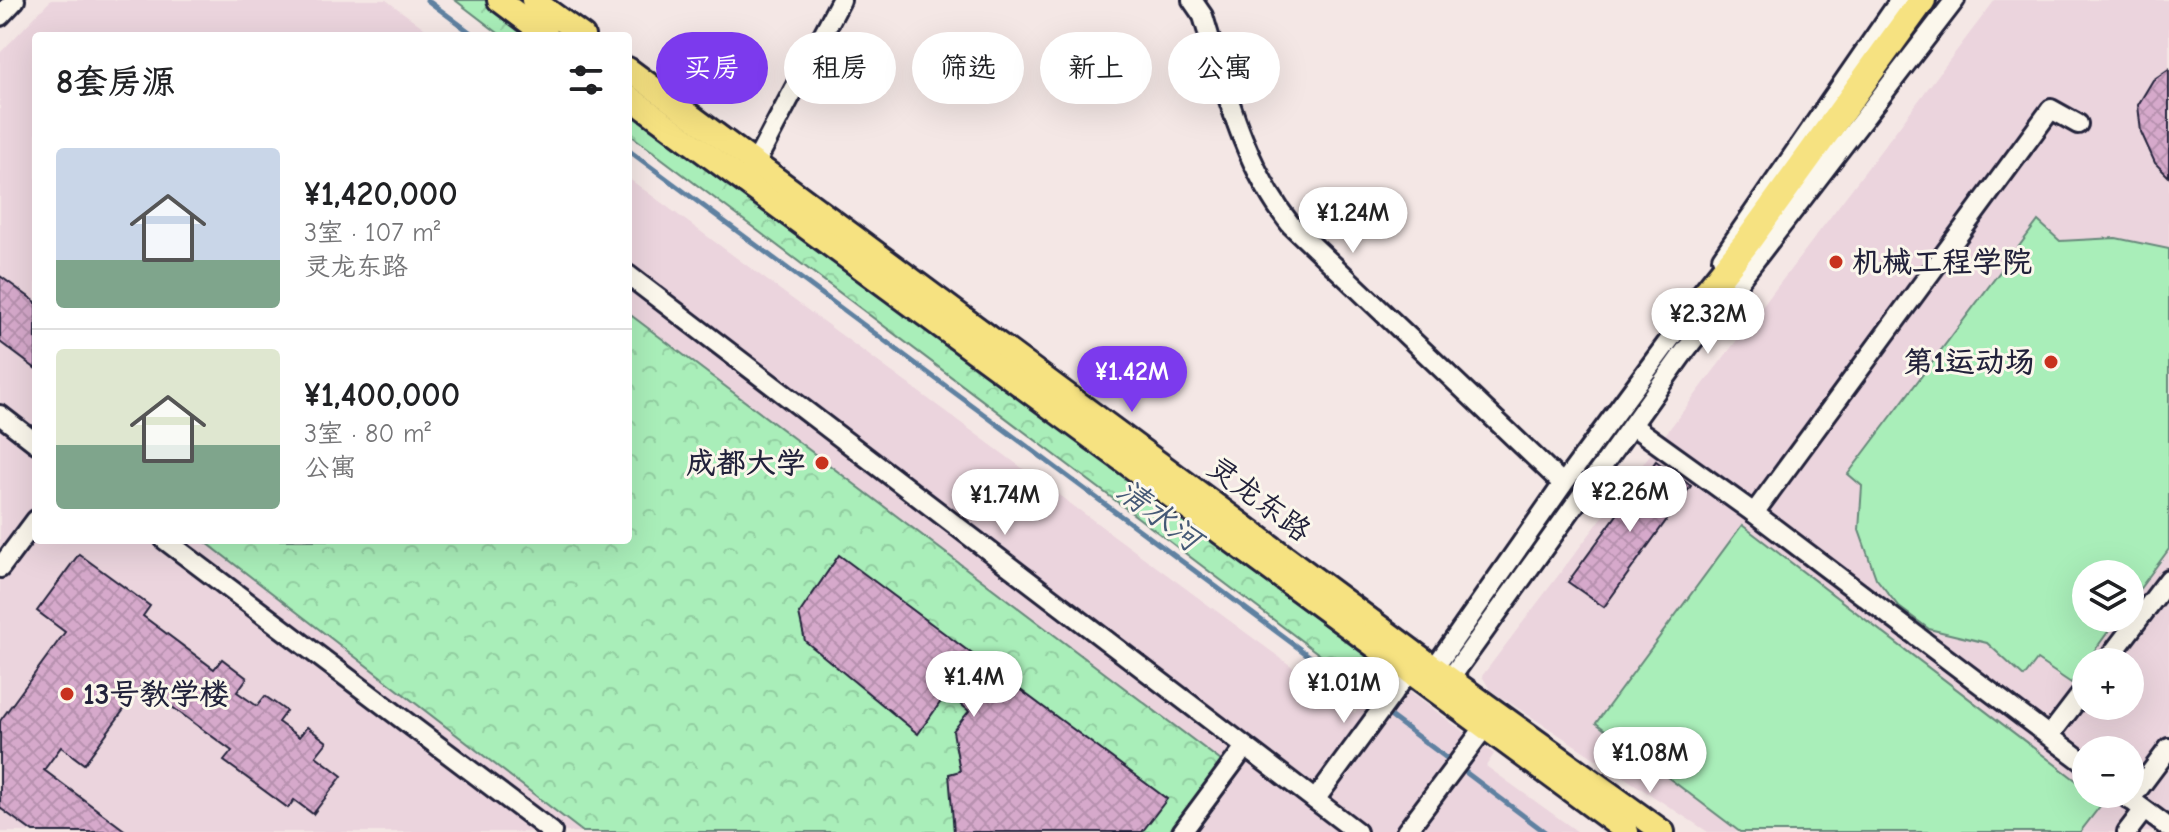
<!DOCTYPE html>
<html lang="zh">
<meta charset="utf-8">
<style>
:root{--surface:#fff;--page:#f6f6f6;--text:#202124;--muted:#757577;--line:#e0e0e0;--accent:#7c3aed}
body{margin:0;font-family:"Comic Neue","LXGW WenKai TC",sans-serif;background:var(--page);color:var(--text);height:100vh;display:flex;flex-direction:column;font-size:30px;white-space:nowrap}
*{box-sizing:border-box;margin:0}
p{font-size:26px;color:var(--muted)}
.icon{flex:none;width:44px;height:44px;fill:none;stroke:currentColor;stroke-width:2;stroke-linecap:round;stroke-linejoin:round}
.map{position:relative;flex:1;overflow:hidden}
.side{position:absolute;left:32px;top:32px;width:600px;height:512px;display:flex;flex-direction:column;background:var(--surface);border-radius:8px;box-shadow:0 8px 32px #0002}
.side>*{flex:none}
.top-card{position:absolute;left:656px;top:32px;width:760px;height:72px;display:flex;gap:16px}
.buttons{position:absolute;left:2072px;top:560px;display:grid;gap:16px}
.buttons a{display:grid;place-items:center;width:72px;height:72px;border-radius:50%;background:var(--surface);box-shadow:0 8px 32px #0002;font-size:40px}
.price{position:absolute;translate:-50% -68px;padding:0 18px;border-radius:28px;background:#fff;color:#222;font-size:26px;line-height:52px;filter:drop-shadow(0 2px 4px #0008)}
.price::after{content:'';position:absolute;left:50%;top:48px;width:24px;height:18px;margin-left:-12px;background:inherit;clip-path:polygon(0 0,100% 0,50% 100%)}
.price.active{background:var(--accent);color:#fff}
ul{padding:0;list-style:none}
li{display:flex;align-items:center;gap:24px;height:200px;padding:0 24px}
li+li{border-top:2px solid var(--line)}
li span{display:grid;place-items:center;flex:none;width:224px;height:160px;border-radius:8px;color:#555}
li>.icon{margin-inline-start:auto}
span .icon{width:96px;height:96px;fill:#fffc;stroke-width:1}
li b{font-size:34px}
h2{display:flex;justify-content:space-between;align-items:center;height:96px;padding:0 24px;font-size:34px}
.chip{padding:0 28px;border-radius:36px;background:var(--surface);box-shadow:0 8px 32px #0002;font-size:28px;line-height:72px}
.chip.active{background:var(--accent);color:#fff}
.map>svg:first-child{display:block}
.built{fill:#ebd4dd;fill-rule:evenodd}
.park{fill:url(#park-crowns);stroke:#66887a;stroke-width:2}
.pitch{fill:#a9eeb9;stroke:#66887a;stroke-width:2}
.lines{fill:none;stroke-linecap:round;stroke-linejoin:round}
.stream{stroke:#5e81a1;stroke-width:5}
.building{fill:url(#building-cross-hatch);stroke:#22223b;stroke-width:2}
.minor-casing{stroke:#22223b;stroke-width:24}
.major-casing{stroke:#22223b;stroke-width:28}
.highway-casing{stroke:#22223b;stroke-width:32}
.minor{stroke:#fbf7ec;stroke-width:18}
.major{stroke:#f6e281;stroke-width:22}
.highway{stroke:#f6e281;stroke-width:26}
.poi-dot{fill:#c8321e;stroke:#fbf7ec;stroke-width:3}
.labels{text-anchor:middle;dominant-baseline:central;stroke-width:6;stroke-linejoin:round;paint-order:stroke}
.poi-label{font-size:30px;font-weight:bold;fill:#22223b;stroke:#fbf7ec;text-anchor:start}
.street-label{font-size:30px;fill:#22223b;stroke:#fbf7ec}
.water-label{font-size:32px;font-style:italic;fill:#455976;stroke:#fbf7ec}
</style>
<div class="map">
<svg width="2169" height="832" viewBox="0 0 2169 832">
<defs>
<pattern id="park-crowns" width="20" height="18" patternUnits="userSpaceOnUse" patternTransform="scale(2)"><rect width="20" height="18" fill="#a9eeb9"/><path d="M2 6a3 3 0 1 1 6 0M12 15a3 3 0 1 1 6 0" fill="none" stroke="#91cca0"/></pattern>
<pattern id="building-cross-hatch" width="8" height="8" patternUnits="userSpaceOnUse" patternTransform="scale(2)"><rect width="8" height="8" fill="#d6a9cb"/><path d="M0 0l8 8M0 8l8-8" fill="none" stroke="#b791af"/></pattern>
</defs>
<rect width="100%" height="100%" fill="#f4e7e5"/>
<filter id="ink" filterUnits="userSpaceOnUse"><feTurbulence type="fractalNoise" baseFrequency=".0125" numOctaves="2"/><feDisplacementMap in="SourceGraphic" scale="16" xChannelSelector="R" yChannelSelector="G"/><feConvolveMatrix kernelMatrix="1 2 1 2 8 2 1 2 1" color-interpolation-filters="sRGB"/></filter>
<g filter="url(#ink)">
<g class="built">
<path d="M51 0H386L435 36H36V540H628V178L1355 713 1383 672 1494 754 1486 766 1578 832H0V53Z"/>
<path d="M1995 0H2169V832H1708L1490 690 1482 676ZM2086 574H2130V618H2086ZM2086 662H2130V706H2086ZM2086 750H2130V794H2086Z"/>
</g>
<g class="park">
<path d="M455 0H487L535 36H502Z"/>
<path d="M628 105 1378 665 1364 688 628 133Z"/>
<path d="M628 313 1225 764 1172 832H583L203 540H628Z"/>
</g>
<g class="pitch">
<path d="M2038 221 2060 241 2116 238 2169 249V549L2130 602V574H2086V618H2118L2071 683 2037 660 2024 677 1987 643 1929 629 1899 607 1876 578 1859 530 1862 486 1848 474Z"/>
<path d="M1742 525 2086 788V794H2094L2104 801 2080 832H1740L1596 723Z"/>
</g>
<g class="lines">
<g class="stream">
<path d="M427 0 475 36"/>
<path d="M628 150 1378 707"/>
<path d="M1386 713 1452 762"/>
<path d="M1460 768 1545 832"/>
</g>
</g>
<g class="building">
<path d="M2169 69V177L2155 163 2141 132 2138 105 2153 80Z"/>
<path d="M0 276 36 302V369L0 342Z"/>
<path d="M1656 461 1691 486 1604 607 1568 582Z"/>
<path d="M79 554 150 606 143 616 214 669 222 659 247 678 237 692 257 706 265 696 286 711 278 722 299 737 307 727 327 742 316 756 342 776 313 814 294 800 288 808 224 761 232 751 142 685 84 764 61 747 44 770 127 832H33L0 808V721L65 632 37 611Z"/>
<path d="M839 555 1167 799 1142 832H954L949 774 960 771 953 731 969 711 947 693 918 734 805 641 799 614Z"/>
</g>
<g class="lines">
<defs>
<g id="minor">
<path d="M1192 0 1203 16C1225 88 1244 166 1291 225L1563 484"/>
<path d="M0 16 15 0"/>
<path d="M750 173 841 0"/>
<path d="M1722 258 1900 0"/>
<path d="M628 275 1357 832"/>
<path d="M0 415 36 443"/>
<path d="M1633 426 1754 513 2086 764"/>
<path d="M1754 513 2051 109 2078 124"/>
<path d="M165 540 552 832"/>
<path d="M0 568 36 520"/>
<path d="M2106 662 2169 579"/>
<path d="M1428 677 1563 484 1693 308"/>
<path d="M1442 690 1682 355 1955 0"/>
<path d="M2050 735 2086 688"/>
<path d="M2123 794 2169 828"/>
<path d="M1315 800 1408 673"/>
<path d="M2130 800 2169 748"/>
<path d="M1182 832 1245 747"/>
<path d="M1406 832 1484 728"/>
<path d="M2127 832 2143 811"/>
</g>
<g id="major">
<path d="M499 0 547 36"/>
<path d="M533 0 583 36"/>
<path d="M628 69 1435 668 1663 832"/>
<path d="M628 96 1627 832"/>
</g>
<path id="highway" d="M1688 316 1747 242 1922 0"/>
</defs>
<use href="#minor" class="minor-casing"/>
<use href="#major" class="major-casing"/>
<use href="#highway" class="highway-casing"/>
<use href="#minor" class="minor"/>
<use href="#major" class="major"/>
<use href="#highway" class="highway"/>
</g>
</g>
<g class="poi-dot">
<circle cx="1836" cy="262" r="8"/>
<circle cx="2051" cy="362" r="8"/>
<circle cx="822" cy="463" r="8"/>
<circle cx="67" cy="694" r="8"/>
</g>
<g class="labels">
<g class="poi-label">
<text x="1852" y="262">机械工程学院</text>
<text x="2035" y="362" text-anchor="end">第1运动场</text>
<text x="806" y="463" text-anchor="end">成都大学</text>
<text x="83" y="694">13号教学楼</text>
</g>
<g class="street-label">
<text transform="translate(1259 499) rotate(37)">灵龙东路</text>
</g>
<g class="water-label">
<text transform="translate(1159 515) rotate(37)">清水河</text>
</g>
</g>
</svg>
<div class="buttons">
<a><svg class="icon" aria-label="layers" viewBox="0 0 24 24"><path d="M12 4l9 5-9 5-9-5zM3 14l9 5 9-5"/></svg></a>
<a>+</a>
<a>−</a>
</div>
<b class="price" style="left:1353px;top:255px">¥1.24M</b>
<b class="price" style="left:1708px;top:356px">¥2.32M</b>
<b class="price active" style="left:1132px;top:414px">¥1.42M</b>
<b class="price" style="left:1630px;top:534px">¥2.26M</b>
<b class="price" style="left:1005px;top:537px">¥1.74M</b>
<b class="price" style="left:974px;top:719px">¥1.4M</b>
<b class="price" style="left:1344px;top:725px">¥1.01M</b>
<b class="price" style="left:1650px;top:795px">¥1.08M</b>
<div class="top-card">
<a class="chip active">买房</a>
<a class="chip">租房</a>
<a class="chip">筛选</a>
<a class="chip">新上</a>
<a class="chip">公寓</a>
</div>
<section class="side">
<h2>8套房源<svg class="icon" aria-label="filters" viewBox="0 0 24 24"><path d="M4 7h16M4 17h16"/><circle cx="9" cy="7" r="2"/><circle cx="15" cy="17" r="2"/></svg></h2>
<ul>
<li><span style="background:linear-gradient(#c9d6e8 70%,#7fa58c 0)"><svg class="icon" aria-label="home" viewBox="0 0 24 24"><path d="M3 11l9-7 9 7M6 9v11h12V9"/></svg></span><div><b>¥1,420,000</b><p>3室 · 107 m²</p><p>灵龙东路</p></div></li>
<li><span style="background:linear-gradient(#dfe7d0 60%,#7fa58c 0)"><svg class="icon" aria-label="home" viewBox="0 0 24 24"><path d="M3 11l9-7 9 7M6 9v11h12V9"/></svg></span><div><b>¥1,400,000</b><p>3室 · 80 m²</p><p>公寓</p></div></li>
</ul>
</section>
</div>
